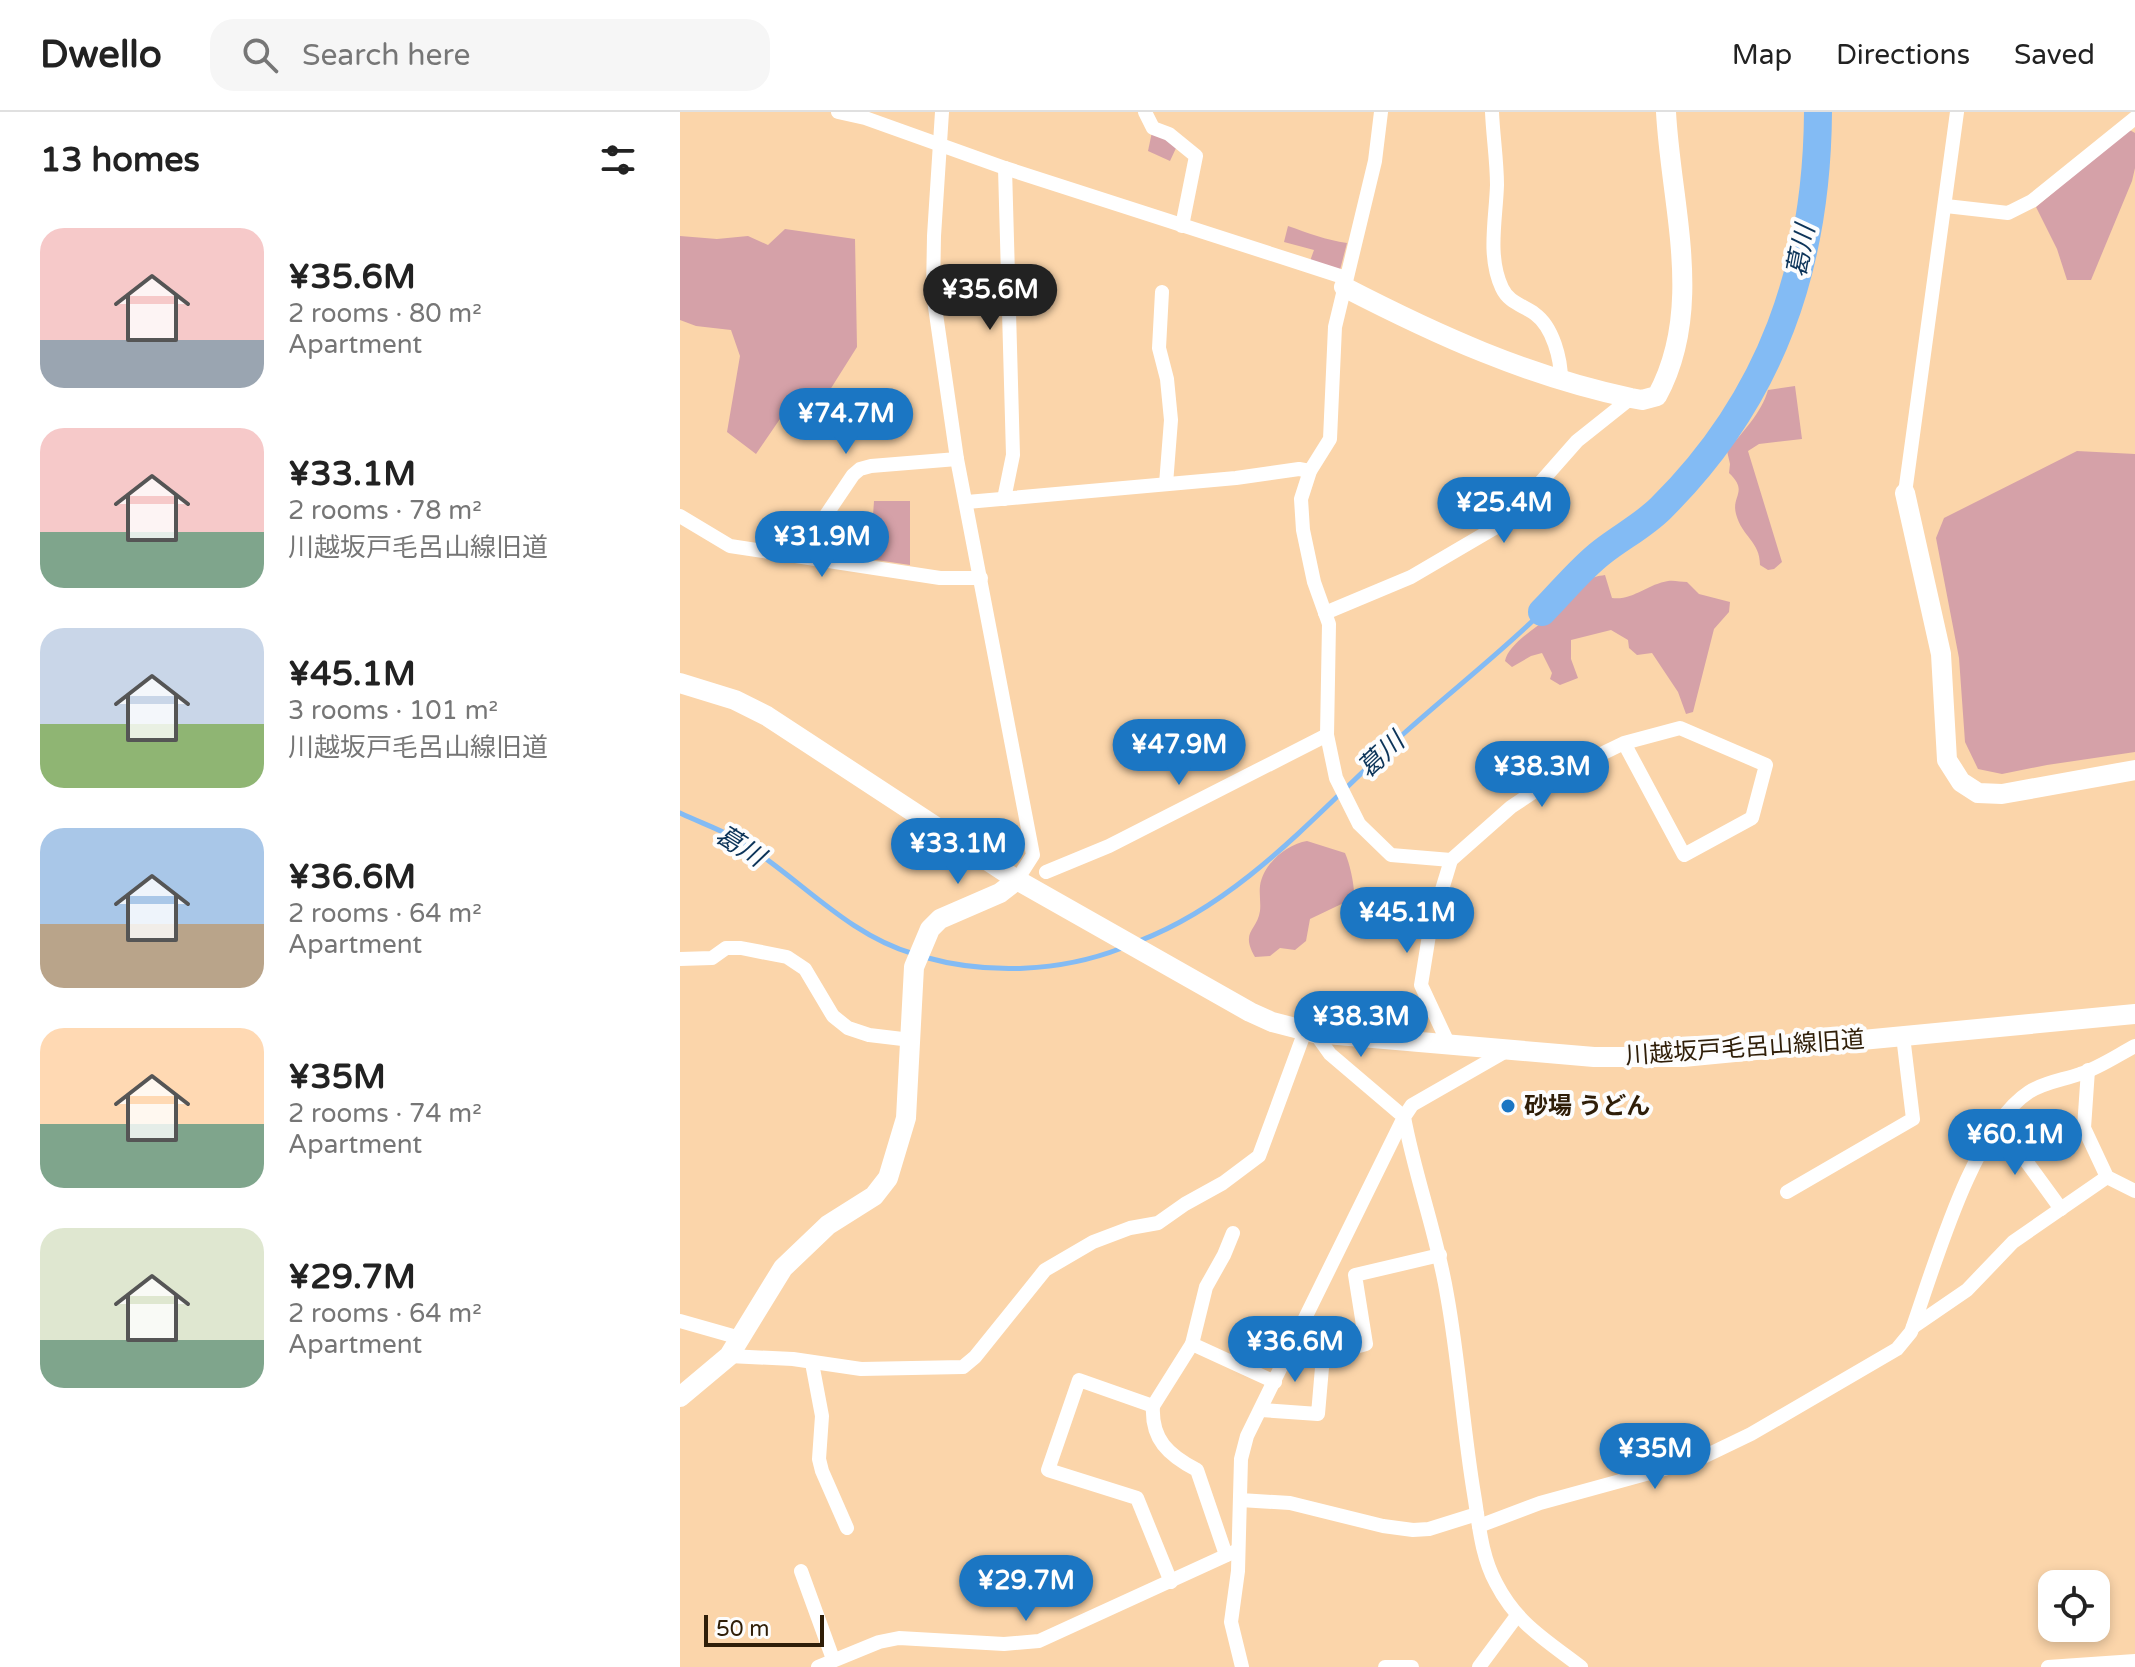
<!DOCTYPE html>
<meta charset="utf-8">
<style>
:root{--surface:#fff;--page:#f6f6f6;--text:#222;--muted:#767676;--line:#e0e0e0;--accent:#1b76c3}
body{margin:0;font-family:"Varela Round","Noto Sans JP",sans-serif;background:var(--page);color:var(--text);height:100vh;display:flex;flex-direction:column;font-size:30px;white-space:nowrap}
*{box-sizing:border-box;margin:0}
p{font-size:26px;color:var(--muted)}
.icon{flex:none;width:44px;height:44px;fill:none;stroke:currentColor;stroke-width:2;stroke-linecap:round;stroke-linejoin:round}
.map{position:relative;flex:1;overflow:hidden}
.panel{display:flex;flex-direction:column;background:var(--surface);width:680px}
.panel>*{flex:none}
.controls{position:absolute;left:1358px;top:1458px;display:grid;gap:16px}
.controls a{display:grid;place-items:center;width:72px;height:72px;border-radius:16px;background:var(--surface);box-shadow:0 4px 12px #0003;font-size:40px}
.scale{position:absolute;left:24px;bottom:20px;width:120px;box-sizing:border-box;padding-left:8px;border:4px solid #2f1e08;border-top:0;font-size:22px;line-height:28px;white-space:nowrap;color:#2f1e08;-webkit-text-stroke:6px #fdfdfd;paint-order:stroke}
.price{position:absolute;translate:-50% -68px;padding:0 18px;border-radius:28px;background:var(--accent);color:#fff;font-size:26px;line-height:52px;filter:drop-shadow(0 2px 4px #0008)}
.price::after{content:'';position:absolute;left:50%;top:48px;width:24px;height:18px;margin-left:-12px;background:inherit;clip-path:polygon(0 0,100% 0,50% 100%)}
.price.active{background:#222;color:#fff}
ul{padding:0;list-style:none}
li{display:flex;align-items:center;gap:24px;height:200px;padding:0 40px}
li span{display:grid;place-items:center;flex:none;width:224px;height:160px;border-radius:24px;color:#555}
li>.icon{margin-inline-start:auto}
span .icon{width:96px;height:96px;fill:#fffc;stroke-width:1}
li b{font-size:34px}
h2{display:flex;justify-content:space-between;align-items:center;height:96px;padding:0 40px;font-size:34px}
header{display:flex;align-items:center;gap:48px;box-sizing:border-box;height:112px;padding:0 40px;background:var(--surface);border-bottom:2px solid var(--line)}
header strong{font-size:38px}
nav{display:flex;gap:44px;margin-inline-start:auto;font-size:28px}
.search{width:560px;height:72px;background:var(--page);display:flex;align-items:center;gap:20px;box-sizing:border-box;padding:0 28px;border-radius:24px;color:var(--muted);font-size:30px}
main{display:flex;flex:1;min-height:0}
.map>svg:first-child{display:block}
.green{fill:#d5a1a8}
.lines{fill:none;stroke-linecap:round;stroke-linejoin:round}
.stream{stroke:#83bbf4;stroke-width:5}
.river{stroke:#83bbf4;stroke-width:28}
.street{stroke:#fff;stroke-width:14}
.secondary{stroke:#fff;stroke-width:20}
.poi-dot{fill:#1b76c3;stroke:#fdfdfd;stroke-width:3}
.labels{text-anchor:middle;dominant-baseline:central;stroke-width:8;stroke-linejoin:round;paint-order:stroke}
.street-label{font-size:24px;fill:#2f1e08;stroke:#fdfdfd}
.poi-label{font-size:24px;font-weight:bold;fill:#2f1e08;stroke:#fdfdfd;text-anchor:start}
.water-label{font-size:26px;font-style:italic;fill:#0c3459;stroke:#fdfdfd}
</style>
<header>
<strong>Dwello</strong>
<div class="search"><svg class="icon" aria-label="search" viewBox="0 0 24 24"><circle cx="10" cy="10" r="6"/><path d="M15 15l6 6"/></svg>Search here</div>
<nav><a>Map</a><a>Directions</a><a>Saved</a></nav>
</header>
<main>
<section class="panel">
<h2>13 homes<svg class="icon" aria-label="filters" viewBox="0 0 24 24"><path d="M4 7h16M4 17h16"/><circle cx="9" cy="7" r="2"/><circle cx="15" cy="17" r="2"/></svg></h2>
<ul>
<li><span style="background:linear-gradient(#f6c9c9 70%,#9aa5b1 0)"><svg class="icon" aria-label="home" viewBox="0 0 24 24"><path d="M3 11l9-7 9 7M6 9v11h12V9"/></svg></span><div><b>¥35.6M</b><p>2 rooms · 80 m²</p><p>Apartment</p></div></li>
<li><span style="background:linear-gradient(#f6c9c9 65%,#7fa58c 0)"><svg class="icon" aria-label="home" viewBox="0 0 24 24"><path d="M3 11l9-7 9 7M6 9v11h12V9"/></svg></span><div><b>¥33.1M</b><p>2 rooms · 78 m²</p><p>川越坂戸毛呂山線旧道</p></div></li>
<li><span style="background:linear-gradient(#c9d6e8 60%,#8fb573 0)"><svg class="icon" aria-label="home" viewBox="0 0 24 24"><path d="M3 11l9-7 9 7M6 9v11h12V9"/></svg></span><div><b>¥45.1M</b><p>3 rooms · 101 m²</p><p>川越坂戸毛呂山線旧道</p></div></li>
<li><span style="background:linear-gradient(#a9c7e8 60%,#b9a48a 0)"><svg class="icon" aria-label="home" viewBox="0 0 24 24"><path d="M3 11l9-7 9 7M6 9v11h12V9"/></svg></span><div><b>¥36.6M</b><p>2 rooms · 64 m²</p><p>Apartment</p></div></li>
<li><span style="background:linear-gradient(#ffd9b3 60%,#7fa58c 0)"><svg class="icon" aria-label="home" viewBox="0 0 24 24"><path d="M3 11l9-7 9 7M6 9v11h12V9"/></svg></span><div><b>¥35M</b><p>2 rooms · 74 m²</p><p>Apartment</p></div></li>
<li><span style="background:linear-gradient(#dfe7d0 70%,#7fa58c 0)"><svg class="icon" aria-label="home" viewBox="0 0 24 24"><path d="M3 11l9-7 9 7M6 9v11h12V9"/></svg></span><div><b>¥29.7M</b><p>2 rooms · 64 m²</p><p>Apartment</p></div></li>
</ul>
</section>
<div class="map">
<svg width="1455" height="1555" viewBox="0 0 1455 1555">
<rect width="100%" height="100%" fill="#fbd5aa"/>
<g class="green">
<path d="M1448 17 1455 21V56L1452 69 1411 168H1387L1377 137 1356 95Z"/>
<path d="M472 20 497 34 490 49 468 39Z"/>
<path d="M608 114C628 121 646 128 667 131L660 158 630 149 634 138 604 130Z"/>
<path d="M105 117 175 127 177 235 148 281 102 304 76 342 47 320 60 244 51 218 16 214 0 208V124L37 127 68 124 88 133Z"/>
<path d="M1115 274 1122 327 1079 332 1068 339 1102 450 1094 457 1088 458 1080 453C1080 429 1062 425 1056 402 1051 383 1069 380 1049 361L1050 352 1047 339C1062 321 1082 300 1088 278Z"/>
<path d="M1397 339 1455 342V640L1367 653 1322 662 1298 657 1285 630 1279 546 1256 426 1264 406Z"/>
<path d="M194 389H230V453L190 447Z"/>
<path d="M925 463 932 486C952 489 968 472 988 469 994 468 1001 470 1007 470L1019 482 1050 490 1049 500 1034 517 1013 600 1006 602 998 580 972 541 957 543 949 536 948 528 931 518 891 528V547L898 566 880 573 870 567 872 561 862 541 851 544 832 555 825 549C829 528 874 505 890 489 896 483 900 474 907 469 912 465 918 464 925 463Z"/>
<path d="M627 729 665 741C670 752 675 775 674 786L630 807 626 829 615 838 600 836 590 844 575 845C560 819 577 819 580 799 581 791 579 782 580 774 583 752 607 732 627 729Z"/>
</g>
<g class="lines">
<g class="stream">
<path d="M0 701C19 710 39 717 57 727 117 763 165 822 234 842"/>
<path d="M459 829C568 787 644 692 730 616 774 577 820 541 862 500"/>
<path d="M244 845C308 863 380 860 442 836"/>
</g>
<path class="river" d="M862 500C882 480 900 457 922 440 941 425 964 413 981 396 1092 286 1137 154 1138 0"/>
<g class="street">
<path d="M158 0 185 6 325 56 666 166"/>
<path d="M262 0 254 124 253 181 277 347 353 743 337 768"/>
<path d="M465 0 473 16 489 22 516 44 502 114"/>
<path d="M701 0 695 49 655 215 650 327 630 359 621 387 623 418 634 470 649 512 647 623 656 666 679 712 711 743 771 748"/>
<path d="M812 0C813 24 817 49 817 73 816 107 807 144 822 176 829 191 843 193 855 202 873 215 881 247 881 268"/>
<path d="M1266 94 1328 101 1352 89 1455 6"/>
<path d="M482 180 479 236 487 267 491 308 486 372"/>
<path d="M1225 381 1277 0"/>
<path d="M324 387 333 343 325 56"/>
<path d="M287 390 556 366 619 357 630 359"/>
<path d="M0 404 50 434 260 466H301"/>
<path d="M130 446 138 415 173 363 180 357 191 354 277 347"/>
<path d="M645 501 731 465 818 414 830 405 897 329 951 286"/>
<path d="M366 760 429 734 647 623"/>
<path d="M0 847 32 846 46 836H61L107 845 125 857 153 904 168 916 189 923 231 928"/>
<path d="M769 933 741 873 750 817 771 748 831 695 882 661 944 631 1000 616 1086 653 1072 706 1004 743 944 631"/>
<path d="M828 938 732 993 724 1005C735 1065 757 1122 767 1183 779 1249 783 1316 794 1382 799 1412 801 1443 816 1471 837 1512 866 1528 901 1555"/>
<path d="M1408 958 1404 1016 1427 1065 1455 1079"/>
<path d="M1319 1012 1381 1097"/>
<path d="M1107 1080 1233 1007 1223 924"/>
<path d="M0 1209 60 1226"/>
<path d="M1233 1215 1287 1178 1333 1130 1427 1065"/>
<path d="M512 1232 595 1270"/>
<path d="M49 1244 113 1247 181 1257 283 1255 295 1245 365 1158 413 1130 450 1116 478 1111 505 1092 543 1071 579 1044 625 919"/>
<path d="M132 1251 142 1304 139 1347 142 1359 167 1416"/>
<path d="M473 1294 399 1268 368 1358 457 1386 491 1470"/>
<path d="M581 1298 638 1302 643 1244 686 1232 675 1163 760 1143"/>
<path d="M560 1388 610 1391 703 1414 733 1418 749 1417 797 1402"/>
<path d="M799 1414 860 1391 1017 1348 1071 1322 1217 1237 1231 1220C1254 1156 1292 1017 1349 980 1365 970 1383 968 1400 962 1419 956 1438 943 1455 934"/>
<path d="M546 1443 517 1358C488 1343 471 1327 473 1294L512 1232 526 1175 544 1143 553 1121"/>
<path d="M121 1459 153 1547"/>
<path d="M138 1555 199 1530 219 1526 324 1532 359 1529 558 1438"/>
<path d="M562 1555 551 1510 558 1459 561 1347 567 1324 724 1005 650 942 635 921"/>
<path d="M705 1555H732"/>
<path d="M799 1555 836 1505"/>
<path d="M1368 1555 1455 1549"/>
</g>
<g class="secondary">
<path d="M664 175C757 223 847 264 951 286L962 288 977 284C1025 196 991 94 986 0"/>
<path d="M1225 381 1261 542 1267 648 1281 670 1298 681 1322 682 1455 658"/>
<path d="M0 571 55 588 87 604 337 768 570 900 592 910 635 921 914 945H1003L1455 902"/>
<path d="M0 1285 49 1244 103 1156 148 1113 194 1084 208 1066 226 1006 234 855 250 817 260 807 320 781 337 768"/>
</g>
</g>
<circle class="poi-dot" cx="828" cy="994" r="8"/>
<g class="labels">
<g class="street-label">
<text transform="translate(1065 936) rotate(-4)">川越坂戸毛呂山線旧道</text>
</g>
<g class="poi-label">
<text x="844" y="994">砂場 うどん</text>
</g>
<g class="water-label">
<text transform="translate(1121 139) rotate(-79)">葛川</text>
<text transform="translate(701 643) rotate(-43)">葛川</text>
<text transform="translate(60 734) rotate(32)">葛川</text>
</g>
</g>
</svg>
<div class="controls">
<a><svg class="icon" aria-label="locate" viewBox="0 0 24 24"><circle cx="12" cy="12" r="6"/><path d="M12 2v4M12 18v4M2 12h4M18 12h4"/></svg></a>
</div>
<div class="scale">50 m</div>
<b class="price active" style="left:310px;top:220px">¥35.6M</b>
<b class="price" style="left:166px;top:344px">¥74.7M</b>
<b class="price" style="left:824px;top:433px">¥25.4M</b>
<b class="price" style="left:142px;top:467px">¥31.9M</b>
<b class="price" style="left:499px;top:675px">¥47.9M</b>
<b class="price" style="left:862px;top:697px">¥38.3M</b>
<b class="price" style="left:278px;top:774px">¥33.1M</b>
<b class="price" style="left:727px;top:843px">¥45.1M</b>
<b class="price" style="left:681px;top:947px">¥38.3M</b>
<b class="price" style="left:1335px;top:1065px">¥60.1M</b>
<b class="price" style="left:615px;top:1272px">¥36.6M</b>
<b class="price" style="left:975px;top:1379px">¥35M</b>
<b class="price" style="left:346px;top:1511px">¥29.7M</b>
</div>
</main>
